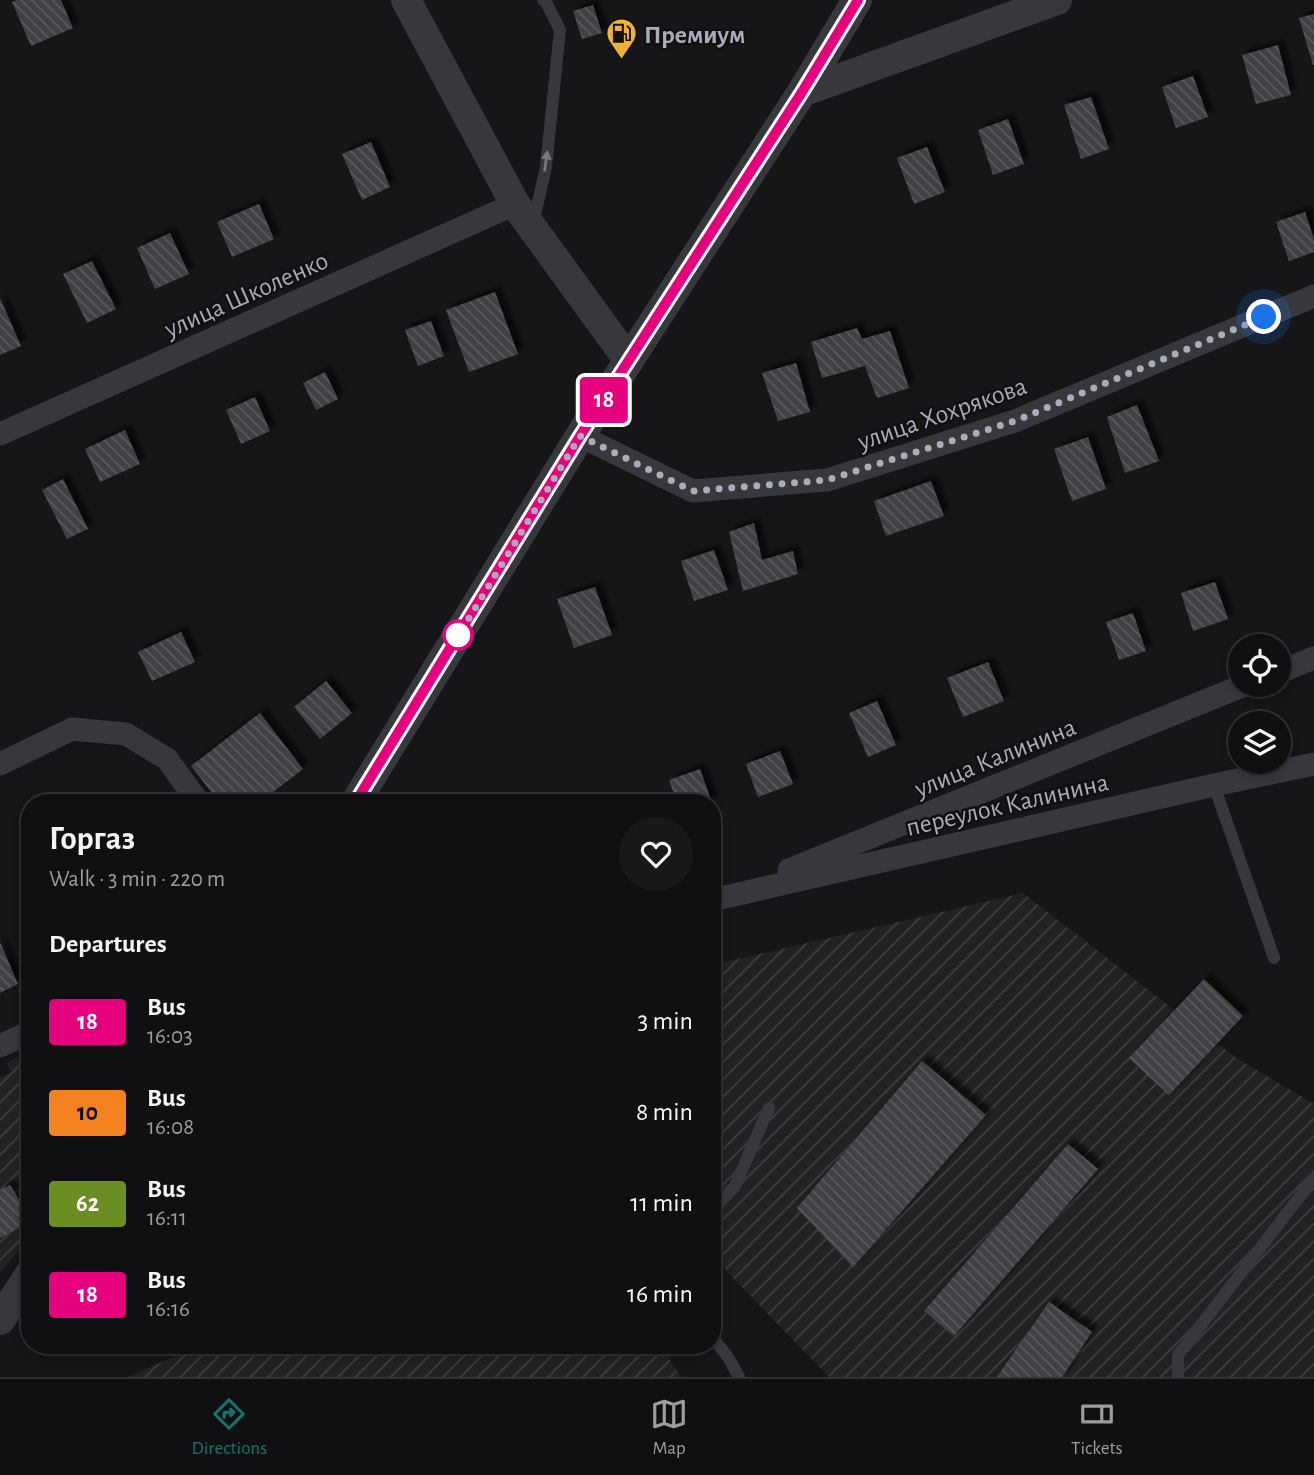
<!DOCTYPE html>
<html lang="en">
<head>
<meta charset="utf-8">
<style>
  :root { --surface:#101012; --page:#19191b; --text:#f1f3f6; --muted:#9c9d9f; --line:#303032; --accent:#0f766e }
  body { margin:0; font-family:"Alegreya Sans",sans-serif; background:var(--page); color:var(--text); height:100vh; display:flex; flex-direction:column; font-size:26px; white-space:nowrap }
  * { box-sizing:border-box; margin:0 }
  p { font-size:23px; color:var(--muted) }
  .icon { flex:none; width:38px; height:38px; fill:none; stroke:currentColor; stroke-width:2; stroke-linecap:round; stroke-linejoin:round }
  .map { position:relative; flex:1; overflow:hidden }
  .details { position:absolute; left:21px; top:794px; width:700px; height:560px; display:flex; flex-direction:column; background:var(--surface); border-radius:28px; box-shadow:0 4px 10px #0003,0 0 0 2px var(--line) }
  .details>* { flex:none }
  .badge { padding:0 14px; border-radius:5px; font-size:24px; line-height:46px }
  .tools { position:absolute; left:1228px; top:634px; display:grid; gap:14px }
  .tools a { display:grid; place-items:center; width:63px; height:63px; border-radius:50%; background:var(--surface); box-shadow:0 4px 10px #0003,0 0 0 2px var(--line); font-size:35px }
  .you { position:absolute; width:35px; height:35px; margin:-18px; border:5px solid #fff; border-radius:50%; background:#1a73e8; box-shadow:0 0 0 10px #1a73e833 }
  .map>.badge { position:absolute; translate:-50% -50%; box-shadow:0 0 0 4px #fff }
  h2 { padding:0 28px; font-size:26px; line-height:63px }
  .round { display:grid; place-items:center; flex:none; width:74px; height:74px; border-radius:37px; background:var(--page) }
  .summary { display:flex; align-items:center; justify-content:space-between; height:119px; padding:0 28px }
  h1 { font-size:33px; font-weight:700; line-height:52px }
  ul { padding:0; list-style:none }
  li { display:flex; align-items:center; gap:21px; height:91px; padding:0 28px }
  li div { flex:1 }
  li b { display:block; font-size:26px }
  li em { font-style:normal }
  li .badge { min-width:77px; font-weight:700; text-align:center }
  .dock { display:flex; justify-content:space-around; align-items:center; height:98px; border-top:2px solid var(--line); background:var(--surface); font-size:19px; color:var(--muted) }
  .dock a { display:grid; justify-items:center; gap:4px }
  .dock .selected { color:var(--accent) }
  .map>svg:first-child { display:block }
  .industrial { fill:url(#industrial-furrows) }
  .building { fill:url(#building-back-hatch); filter:url(#shadow) }
  .lines { fill:none; stroke-linecap:round; stroke-linejoin:round }
  .service { stroke:#37383d; stroke-width:12 }
  .minor { stroke:#37383d; stroke-width:23 }
  .tertiary { stroke:#37383d; stroke-width:30 }
  .oneway { fill:#757881 }
  .line-casing { stroke:#fff; stroke-width:16 }
  .line { stroke:#e6007e; stroke-width:10 }
  .walk { stroke:#a8adb8; stroke-width:7; stroke-dasharray:0 12.6 }
  .stop-dot { fill:#fff; stroke:#e6007e; stroke-width:3.5 }
  .labels { text-anchor:middle; stroke-width:5; stroke-linejoin:round; paint-order:stroke }
  .poi-label { font-size:26px; font-weight:bold; fill:#a8adb8; stroke:#111113; text-anchor:start }
  .street-label { font-size:26px; fill:#a8adb8; stroke:#111113 }
</style>
</head>
<body>
<div class="map">
<svg width="1314" height="1377" viewBox="0 0 1314 1377">
  <defs>
    <pattern id="industrial-furrows" width="10" height="10" patternUnits="userSpaceOnUse" patternTransform="scale(1.75)"><rect width="10" height="10" fill="#222225"/><path d="M-1 1l2-2M0 10L10 0M9 11l2-2" fill="none" stroke="#3f3f43"/></pattern>
    <pattern id="building-back-hatch" width="6" height="6" patternUnits="userSpaceOnUse" patternTransform="scale(1.75)"><rect width="6" height="6" fill="#404145"/><path d="M-1 5l2 2M0 0l6 6M5-1l2 2" fill="none" stroke="#595a5e"/></pattern>
    <filter id="shadow"><feDropShadow dx="6" dy="-6" stdDeviation="2" flood-color="#0009"/></filter>
  </defs>
  <rect width="100%" height="100%" fill="#161618"/>
  <path class="industrial" d="M1023,893l212,164 79,47v273h-485l-117,-121v-291z
    M30,1051v186l-30,36v-195l11,-6 -4,-9z
    M198,1346h463l20,31h-553z"/>
  <path class="building" d="M17,0h44l12,28 -42,18 -19,-44z
    M593,5l9,28 -20,6 -9,-28z
    M1314,14v51h-1l-14,-47z
    M1278,45l13,50 -35,9 -14,-49z
    M1193,76l15,41 -32,11 -14,-41z
    M1091,97l18,52 -28,10 -17,-54z
    M1008,119l16,45 -31,11 -15,-45z
    M371,142l19,45 -28,13 -20,-46z
    M927,147l18,45 -31,12 -17,-46z
    M259,204l15,35 -42,18 -15,-35z
    M1305,212l9,27v13l-25,9 -13,-39z
    M170,233l19,41 -34,15 -18,-41z
    M92,261l24,48 -29,14 -24,-49z
    M495,292l23,62 -49,18 -23,-62z
    M0,298l21,48 -21,9z
    M431,321l13,35 -26,10 -13,-36z
    M857,328l5,11 28,-8 19,57 -32,10 -12,-32 -43,12 -11,-36z
    M796,363l14,49 -32,9 -16,-48z
    M325,372l13,27 -22,11 -13,-27z
    M255,397l15,34 -29,13 -15,-34z
    M1137,405l22,56 -34,12 -18,-56z
    M125,430l15,34 -40,18 -15,-33z
    M1088,437l18,52 -34,12 -18,-52z
    M63,479l25,50 -21,10 -25,-49z
    M931,481l13,35 -58,20 -12,-35z
    M754,523l8,37 31,-9 5,23 -55,17 -14,-59z
    M714,550l14,40 -34,11 -13,-40z
    M1215,582l13,37 -35,12 -12,-38z
    M595,587l17,48 -38,13 -17,-49z
    M1133,613l13,38 -27,9 -13,-38z
    M181,632l14,30 -43,19 -14,-29z
    M988,662l16,39 -41,16 -16,-39z
    M326,681l26,32 -32,26 -26,-32z
    M877,701l19,44 -28,12 -19,-44z
    M260,713l43,56 -44,34h-39l-29,-37z
    M780,751l13,33 -35,13 -12,-33z
    M700,769l12,34h-35l-8,-23z
    M0,942l18,42 -18,9z
    M1204,979l39,37 -74,79 -40,-37z
    M922,1061l64,54 -133,152 -56,-59z
    M1068,1144l30,25 -144,167 -30,-25z
    M10,1185l20,33v4l-30,16v-48z
    M1049,1302l43,30 -30,45h-65z"/>
  <g class="lines">
    <path class="service" d="M533,224l13,-57 14,-137 -15,-30h-2
      M1214,785l60,173
      M712,1211l23,-25 34,-78
      M712,1337l16,20 11,20
      M1178,1377v-22l136,-177"/>
    <path class="minor" d="M0,434l515,-230
      M580,436l113,55 134,-11 188,-59 299,-125
      M1279,672l35,-14
      M0,764l72,-35 54,5 41,25 32,44
      M789,870l458,-186
      M712,900l502,-115 100,-21
      M0,1046l30,-14"/>
    <path class="tertiary" d="M406,0l109,204 114,157
      M802,92l255,-92
      M355,803l225,-367 222,-344 55,-92
      M0,1320l30,-46"/>
  </g>
  <defs><path id="oneway-solid" d="M-6-.8H1V-3.2L6.5 0L1 3.2V.8H-6Z" transform="scale(1.75)"/></defs>
  <use class="oneway" href="#oneway-solid" transform="translate(546 161) rotate(-82)"/>
  <g class="lines">
    <defs>
      <path id="line" d="M355,803l225,-367 222,-344 56,-92"/>
    </defs>
    <use href="#line" class="line-casing"/>
    <use href="#line" class="line"/>
    <path class="walk" d="M458,635l-4,8 126,-207 113,55 134,-11 188,-59 249,-104"/>
  </g>
  <defs>
    <symbol id="fuel-pin" viewBox="-11 -11 22 30"><path d="M0 17L-7.5 6A9.5 9.5 0 1 1 7.5 6Z" fill="#f2b134" stroke="#111113"/><path d="M-5.5-6h7V0h2V4h1.3V-2.5L3-4.5l.8-.8L6-3V5H2.5V1h-1V6h-7ZM-4.2-4.7v3.2H.2V-4.7Z" fill="#111"/></symbol>
  </defs>
  <g fill-rule="evenodd">
    <use href="#fuel-pin" x="604" y="16" width="35" height="47"/>
  </g>
  <circle class="stop-dot" cx="458" cy="635" r="14"/>
  <g class="labels">
    <g class="poi-label">
      <text x="644" y="43">Премиум</text>
    </g>
    <g class="street-label">
      <text transform="translate(246 294) rotate(-24)" y="9">улица Школенко</text>
      <text transform="translate(942 413) rotate(-19)" y="9">улица Хохрякова</text>
      <text transform="translate(995 757) rotate(-22)" y="9">улица Калинина</text>
      <text transform="translate(1007 804) rotate(-13)" y="9">переулок Калинина</text>
    </g>
  </g>
</svg>
<div class="tools">
<a><svg class="icon" aria-label="locate" viewBox="0 0 24 24"><circle cx="12" cy="12" r="6"/><path d="M12 2v4M12 18v4M2 12h4M18 12h4"/></svg></a>
<a><svg class="icon" aria-label="layers" viewBox="0 0 24 24"><path d="M12 4l9 5-9 5-9-5zM3 14l9 5 9-5"/></svg></a>
</div>
<div class="you" style="left:1264px;top:317px"></div>
<b class="badge" style="left:604px;top:400px;background:#e6007e;color:#fff">18</b>
<section class="details">
<div class="summary"><div><h1>Горгаз</h1><p>Walk · 3 min · 220 m</p></div><a class="round"><svg class="icon" aria-label="heart" viewBox="0 0 24 24"><path d="M12 20l-8-8c-3-5 5-10 8-4 3-6 11-1 8 4z"/></svg></a></div>
<h2>Departures</h2>
<ul>
<li><span class="badge" style="background:#e6007e;color:#fff">18</span><div><b>Bus</b><p>16:03</p></div><em>3 min</em></li>
<li><span class="badge" style="background:#f58220;color:#111">10</span><div><b>Bus</b><p>16:08</p></div><em>8 min</em></li>
<li><span class="badge" style="background:#6b8e23;color:#fff">62</span><div><b>Bus</b><p>16:11</p></div><em>11 min</em></li>
<li><span class="badge" style="background:#e6007e;color:#fff">18</span><div><b>Bus</b><p>16:16</p></div><em>16 min</em></li>
</ul>
</section>
</div>
<nav class="dock">
<a class="selected"><svg class="icon" aria-label="directions" viewBox="0 0 24 24"><path d="M12 3l9 9-9 9-9-9zM9 14v-3h6M13 9l2 2-2 2"/></svg>Directions</a>
<a><svg class="icon" aria-label="map" viewBox="0 0 24 24"><path d="M3 6l6-2 6 2 6-2v14l-6 2-6-2-6 2zM9 4v14M15 6v14"/></svg>Map</a>
<a><svg class="icon" aria-label="tickets" viewBox="0 0 24 24"><path d="M3 7h18v10H3zM15 7v10"/></svg>Tickets</a>
</nav>
</body>
</html>
